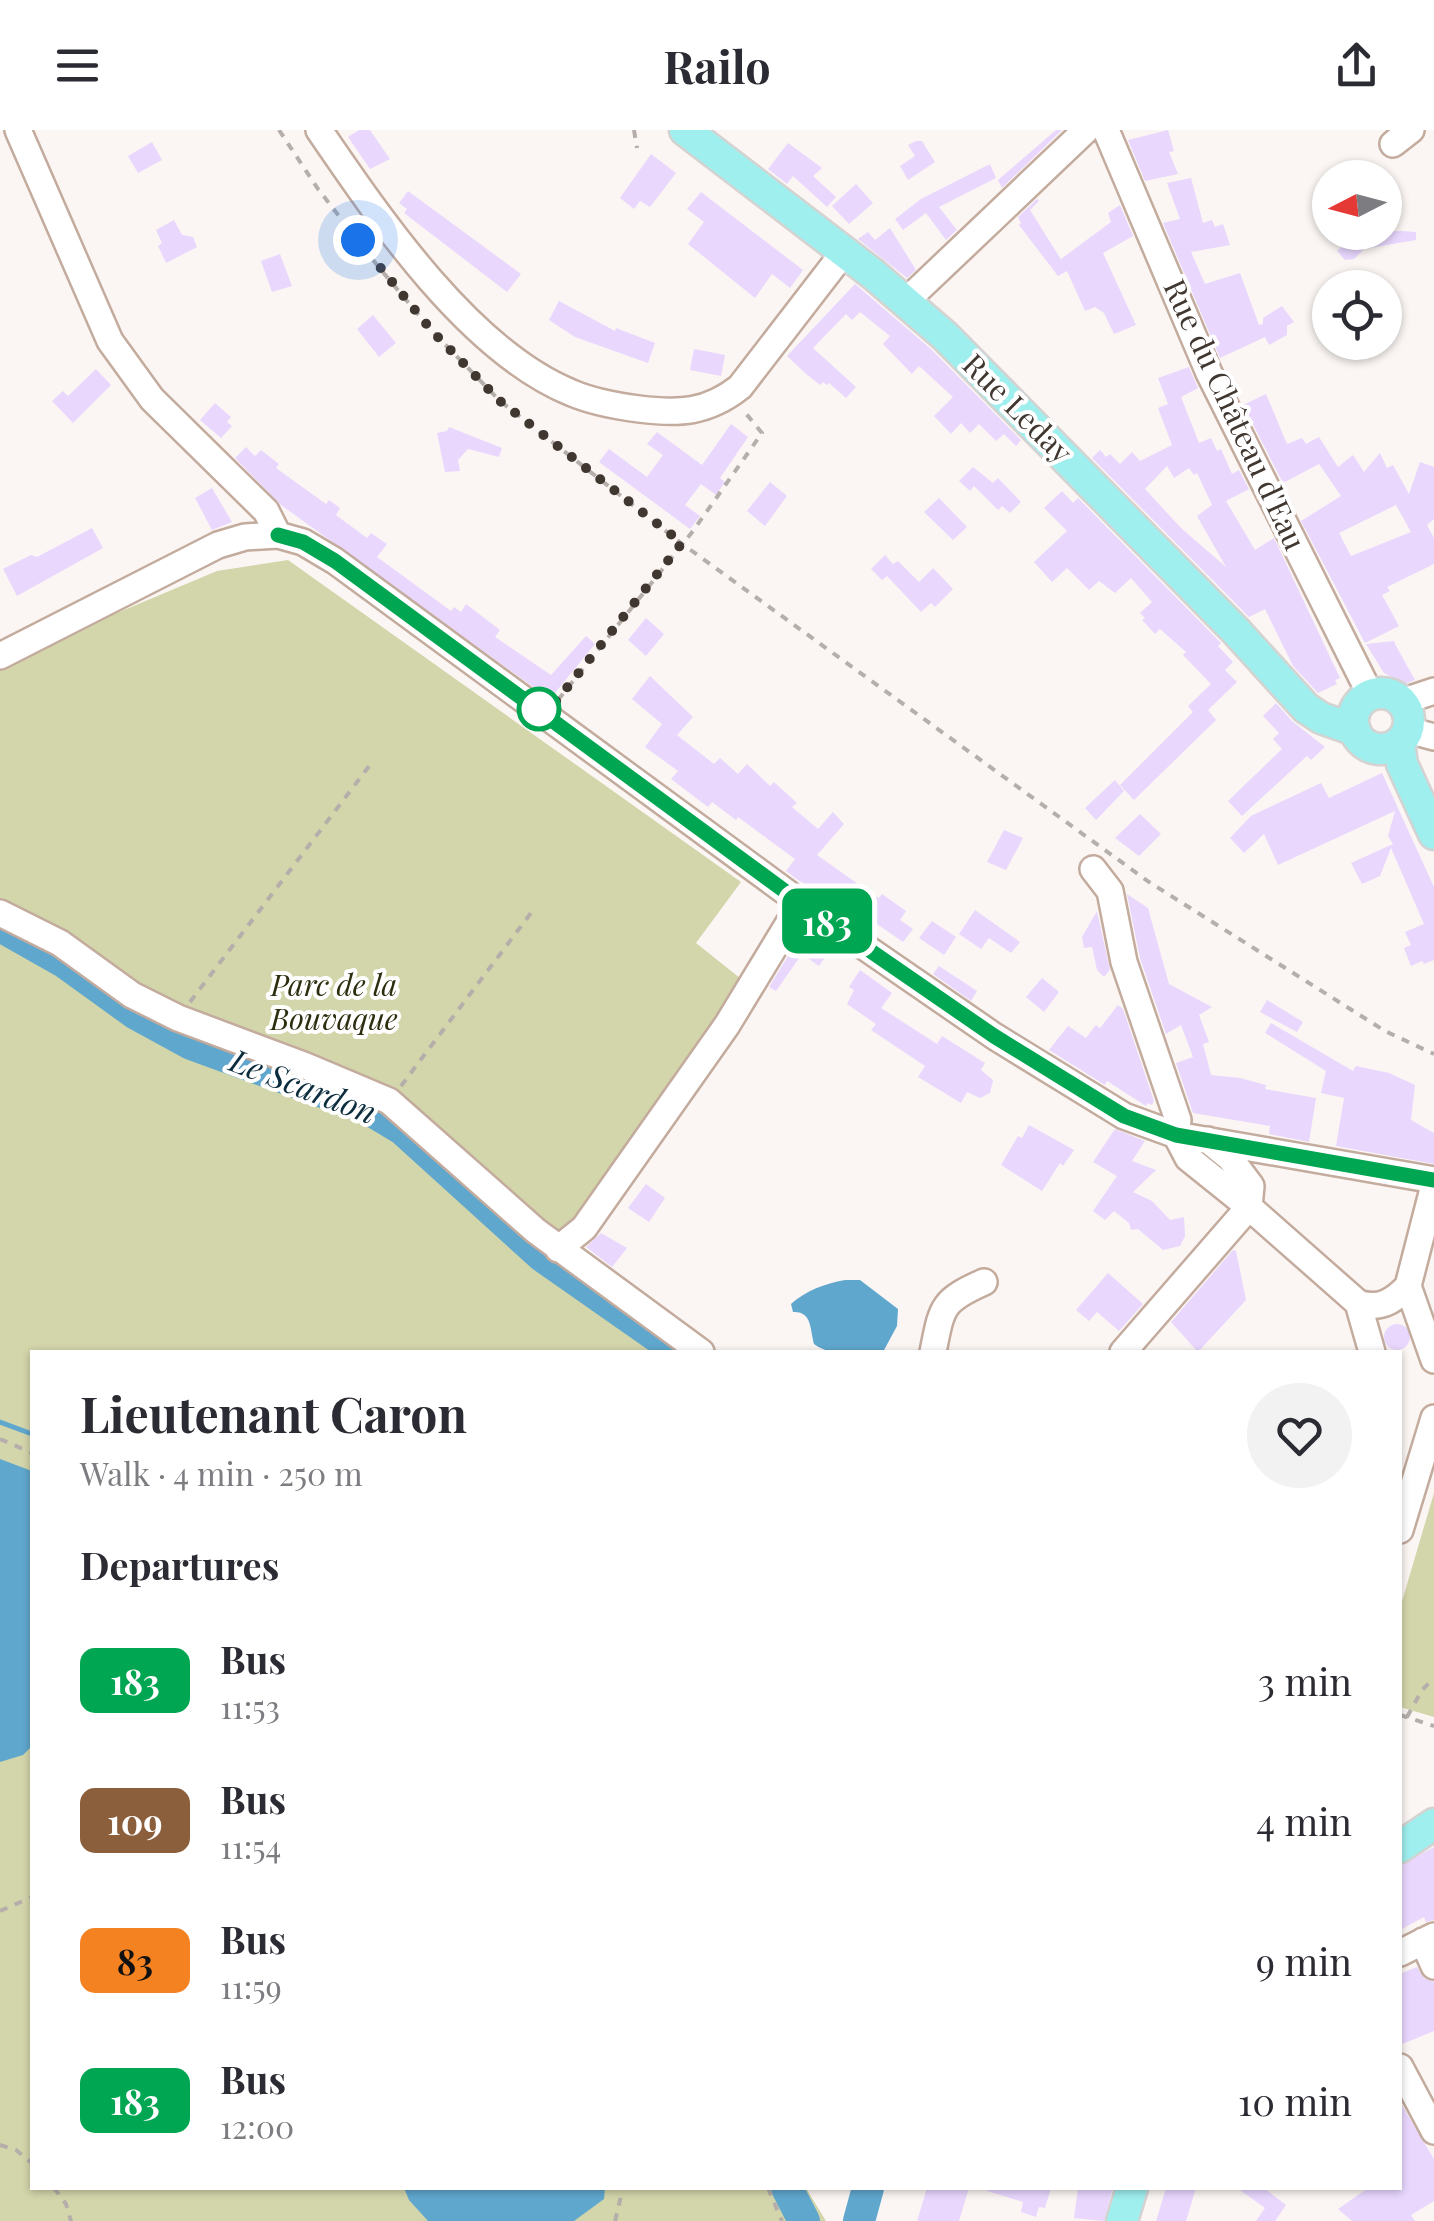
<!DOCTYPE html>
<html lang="en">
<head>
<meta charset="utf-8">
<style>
  :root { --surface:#fff; --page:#f2f2f3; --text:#2b2b33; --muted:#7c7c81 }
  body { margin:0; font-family:"Playfair Display",serif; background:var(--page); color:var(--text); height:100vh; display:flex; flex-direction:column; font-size:38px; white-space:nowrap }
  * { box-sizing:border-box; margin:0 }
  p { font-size:32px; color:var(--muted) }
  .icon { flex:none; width:55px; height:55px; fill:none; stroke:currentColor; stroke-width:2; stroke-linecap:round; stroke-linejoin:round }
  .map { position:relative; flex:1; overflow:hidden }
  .side { position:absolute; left:30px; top:1220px; width:1372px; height:840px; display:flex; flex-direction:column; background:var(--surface); border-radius:0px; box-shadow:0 2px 8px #0004 }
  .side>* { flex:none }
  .badge { padding:0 20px; border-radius:15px; font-size:35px; line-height:65px }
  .needle { width:65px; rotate:264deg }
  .controls { position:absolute; left:1312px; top:30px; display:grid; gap:20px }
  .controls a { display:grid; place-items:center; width:90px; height:90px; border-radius:50%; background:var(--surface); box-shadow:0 2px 8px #0004; font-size:50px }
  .you { position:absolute; width:50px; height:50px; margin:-25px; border:8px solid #fff; border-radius:50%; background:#1a73e8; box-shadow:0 0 0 15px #1a73e833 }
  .map>.badge { position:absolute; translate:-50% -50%; box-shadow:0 0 0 5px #fff }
  h2 { padding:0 50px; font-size:38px; line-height:90px }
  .round { display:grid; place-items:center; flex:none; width:105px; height:105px; border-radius:52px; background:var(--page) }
  .summary { display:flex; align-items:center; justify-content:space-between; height:170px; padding:0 50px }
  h1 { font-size:48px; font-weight:700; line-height:75px }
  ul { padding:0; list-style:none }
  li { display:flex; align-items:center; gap:30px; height:140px; padding:0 50px }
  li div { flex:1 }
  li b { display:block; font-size:38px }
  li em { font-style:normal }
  li .badge { min-width:110px; font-weight:700; text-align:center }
  header { display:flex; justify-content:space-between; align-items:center; height:130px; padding:0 50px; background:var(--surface); font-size:45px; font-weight:700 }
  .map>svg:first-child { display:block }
  .green { fill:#d3d6aa }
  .water { fill:#60a7ce }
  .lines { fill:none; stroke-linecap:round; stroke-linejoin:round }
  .stream { stroke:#60a7ce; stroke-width:5 }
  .river { stroke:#60a7ce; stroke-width:32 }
  .building { fill:#e9d7fe; fill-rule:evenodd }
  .minor-casing { stroke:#c3ab9d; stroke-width:30 }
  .major-casing { stroke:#d5d3d2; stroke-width:35 }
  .path { stroke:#b5aeaa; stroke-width:4; stroke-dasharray:8 8; stroke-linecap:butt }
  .minor { stroke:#fff; stroke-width:25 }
  .major { stroke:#9eefee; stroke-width:30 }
  .line-casing { stroke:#fff; stroke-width:22 }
  .line { stroke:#00a651; stroke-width:15 }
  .walk { stroke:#413731; stroke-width:10; stroke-dasharray:0 18 }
  .stop-dot { fill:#fff; stroke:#00a651; stroke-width:5 }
  .labels { text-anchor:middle; stroke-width:8; stroke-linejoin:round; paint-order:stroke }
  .street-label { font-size:30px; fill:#413731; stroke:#fff }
  .park-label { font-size:30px; font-style:italic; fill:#2d2e0f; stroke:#fff }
  .water-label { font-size:32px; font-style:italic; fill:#0b2d3d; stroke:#fff }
</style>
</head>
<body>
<header><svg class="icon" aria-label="menu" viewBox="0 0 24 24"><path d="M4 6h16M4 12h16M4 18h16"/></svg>Railo<svg class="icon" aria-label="share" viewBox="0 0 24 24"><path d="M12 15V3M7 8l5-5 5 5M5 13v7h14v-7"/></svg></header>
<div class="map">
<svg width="1434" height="2091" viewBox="0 0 1434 2091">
  <rect width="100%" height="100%" fill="#fbf6f3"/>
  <path class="green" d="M288,430l453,322 -45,61 49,39 -182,278 128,92h-659v836h774l20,33h-826v-1559l217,-91z
    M1434,1363v224l-34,-10v-99z"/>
  <path class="water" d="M845,1150h15l38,29 -1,17 -14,26c-23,1 -50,6 -69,-8 -4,-15 -2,-33 -21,-32l-2,-8c16,-14 33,-20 54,-24z
    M0,1329l32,12v275l-9,9 -23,7z
    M404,2058h201l-1,11 -30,22h-146l-19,-21z"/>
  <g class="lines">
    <path class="stream" d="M0,1292l32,12"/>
    <path class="river" d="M0,796l64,36 72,52 55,30 176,64 35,21 140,127 137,96
      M787,2058l17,33
      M859,2091l9,-33"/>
  </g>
  <path class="building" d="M359,0h11l20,29 -20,10 -22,-32z
    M1056,0h6l-60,58 -4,-8z
    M1168,0l6,21 -5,1 9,22 -33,7 -17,-41z
    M916,11h6l13,21 -27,18 -8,-14 15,-10 -7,-11z
    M152,12l10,18 -24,13 -10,-17z
    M788,13l34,25 -9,8 23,21 -9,10 -34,-31 -6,8 -19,-15z
    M651,24l25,19 -26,34 -10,-6 -6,8 -14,-11z
    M990,34l6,14 -57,29 18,23 -11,10 -20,-27 -23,17 -8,-11 26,-20z
    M1191,48l12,45 9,-3 3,7 8,-3 7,21 -39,7 14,32 35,-11 19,52 4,-1v-6l19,-12 12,16 -7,4v9l-18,10 -4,-8 -45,21 -57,-135 17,-4 -13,-36z
    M856,54l17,19 -24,21 -17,-18z
    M408,61l113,83 -14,18 -103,-79 3,-4 -8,-6z
    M701,62l102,78 -13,18 -18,-14 -17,24 -67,-54 16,-22 -17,-13z
    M1037,69l2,2 -9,9 32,51 -1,-2 50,-37 -3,-9 12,-8 13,31 -30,17 33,72 -22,9 -10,-21 -9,-6 -10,4 -18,-40 -9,5 -39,-51 2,-2 -3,-6z
    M174,90l8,15 11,2 4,10 -31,16 -8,-17 4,-3 -6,-13z
    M890,98l26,42 -9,8 -49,-39 10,-7 7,8z
    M1402,101l14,1v8l-52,9 -10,10 -9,1 -8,-9 15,-15 11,-1v-3z
    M280,124l12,32 -20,6 -11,-31z
    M855,154l77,66 89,90 -5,6 -12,-12 -8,7 -17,-17 -9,9 -9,-10 -10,11 -17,-18 19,-19 -34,-31 -7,8 -29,-30 7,-8 -30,-24 -8,8 -6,-6 -33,34 43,39 -10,11 -17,-15 -2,2 -4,-3 -3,3 -15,-12 -18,-17z
    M559,171l56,30 1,-3 39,15 -7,20 -73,-26 -26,-17z
    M373,185l23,28 -17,14 -22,-28z
    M694,219l31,6 -4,21 -31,-6z
    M1189,237l9,21 -17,9 18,46 12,-5 6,13 4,-2 11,25 7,-4 10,19 -23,12 29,49 19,-12 66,140 -5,2 2,4 -19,9 -25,-27 -28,-57 -16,8 -157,-159 8,-8 6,7 4,-3 10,10 12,-12 8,9 32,-16 -14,-37 10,-4 -10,-26zM1167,336l7,12 15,-10 5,7 3,-2 15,32 -15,11 29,51 -45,-39 -36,-39z
    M96,239l15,16 -38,38 -21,-22 11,-10 5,5z
    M1266,264l21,50 15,-6 4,6 13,-7 19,30 15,-12 11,17 16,-19 7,15 6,-3 16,29 11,-32 14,5v52l-7,6 7,13v26l-47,23 3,4 -8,4 17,31 -34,17 -64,-122 40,-25 -22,-32 -36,19 -40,-78zM1396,375l15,27 -60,24 -12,-23z
    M215,273l16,14 -4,5 5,4 -11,12 -21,-18z
    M731,294l17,13 -28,41 5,4 -9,13 -15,-11 -16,21 15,11 -10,13 -91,-67 10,-13 38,28 16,-22 -16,-11 10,-12 45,33z
    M449,297l53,21 -3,9 -31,-8 -10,11 2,11 -15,1 -8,-39 10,-2z
    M246,317l9,9 6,-6 18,14 -3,4 50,36 3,-4 11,8 -4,7 31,23 4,-5 16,11 -10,13 74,54 3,-4 7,5 5,-8 34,26 -5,7 56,38 35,-39 9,8 -45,55 -269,-194 -46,-47z
    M973,337l20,16 5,-5 23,24 -11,11 -8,-7 -4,4 -24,-24 -4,5 -11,-10z
    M770,352l17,14 -22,30 -18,-15z
    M212,358l20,34 -20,8 -17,-32z
    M1062,361l11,12 5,-5 143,145 -3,3 15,16 -8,8 12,12 -29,28 8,10 -82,80 -14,-15 73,-73 -5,-6 23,-22 -28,-29 3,-3 -26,-23 -5,5 -13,-14 3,-2 -5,-5 12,-11 -21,-24 -16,15 -16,-12 -10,9 -22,-22 -15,14 -18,-20 33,-31 -23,-23z
    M939,368l28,29 -14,13 -29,-28z
    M92,398l11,20 -86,48 -14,-27 28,-14 6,2z
    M885,425l8,9 5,-3 21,21 14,-14 20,21 -18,18 -4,-4 -10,9 -34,-36 -5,4 -11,-11z
    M646,488l18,16 -18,22 -18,-16z
    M1394,511l2,5 19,34 -10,4 -21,-11 -18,-29z
    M650,546l43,41 -16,18 37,29 6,-6 18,16 9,-10 23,22 4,-4 23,21 -5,4 26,22 15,-17 11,12 -27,31 58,41 4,2 3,-4 24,17 -6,9 13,9 -10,13 -84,-58 -4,6 -17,-10 -12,-9 9,-12 -57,-42 -2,3 -24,-18 -4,5 -37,-28 7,-8 -33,-24 17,-23 -30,-25z
    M1276,573l16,18 33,26 -14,13 -4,-4 -65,60 -14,-15 54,-52 -9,-10 6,-6 -16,-17z
    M1382,643l52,114v73l-10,4 -2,-3 -11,5 -7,-18 7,-3 -6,-13 19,-8 -33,-76 -11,28 -18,8 -11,-21 42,-19 -5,-8 7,-25 -117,54 -14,-31 -20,19 -14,-15 21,-22 70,-33 8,15z
    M1115,650l9,11 -28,29 -11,-12z
    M1140,684l21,20 -22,22 -24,-18z
    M1004,700l19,8 -17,32 -19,-8z
    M1127,764l21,14 21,76 43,23 -13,8 10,27 -6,2 8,31 29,3 26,7 -1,4 51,9 -7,44 -40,-8 1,-8 -77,-13 -17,-50 17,-6 -12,-32 -15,9 -26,-76z
    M975,780l45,32 -9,11 -22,-15 -8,11 -22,-15z
    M1097,781l13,59 -6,7 -7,-7 -5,-23 -8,1 -2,-11z
    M932,791l24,16 -12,18 -25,-17z
    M801,805l27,18 -9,13 -17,-12 -26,37 -7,-4z
    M939,836l38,25 -6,10 -38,-27z
    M860,840l32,23 -11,15 56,36 5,-8 43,27 -4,7 12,10 -3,13 -10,5 -13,-6 -6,11 -43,-26 7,-11 -54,-36 5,-6 -29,-20 7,-14 -5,-3z
    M1042,848l17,14 -15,20 -18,-15z
    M1267,870l36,22 -6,10 -37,-20z
    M1118,875l5,4 31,92 -2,4 -4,-2 -2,3 -39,-25 -2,4 -56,-35 19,-24 18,12 10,-13 4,3z
    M1271,893l82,48 3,-5 33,7 26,12 -4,35 23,13v31l-98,-18 8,-48 -23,-5 5,-22 -61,-38z
    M1029,995l45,25 -11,16 -3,-3 -18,28 -41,-26 17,-29 4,2z
    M1115,999l30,12 -13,20 24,9 -23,22 19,9 18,19 14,-3 1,19 -5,10 -17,4 -25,-21 -7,1 -2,-7 -15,-12 -9,9 -12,-9 24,-35 -24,-14z
    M646,1054l19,14 -16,24 -21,-14z
    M601,1103l26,15 -15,19 -26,-20z
    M1233,1120l3,1 10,49 -48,52 -27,-30z
    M1108,1143l35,31 -24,27 -22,-19 -8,9 -13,-11z
    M1384 1207a13 13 0 1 1 26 0a13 13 0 1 1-26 0Z
    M1434,1717v73l-8,2 -2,-5 -24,13v-64z
    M1417,1837l7,11 10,4v49l-34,14v-71z
    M1400,1972l34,57v42l-23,14 4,6h-63l-14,-12 30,-21h32z
    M927,2058h42l-10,33h-42z
    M988,2058h63l-6,20 -6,-1 -3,10 -15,-5 2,-10 -36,-11z
    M1078,2058h35l-9,33 -30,-3z
    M1166,2058h30l-10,33h-30z
    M1237,2058h27l22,17 -11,16h-19l9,-13z"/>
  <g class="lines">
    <defs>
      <path id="minor" d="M18,0l92,211 42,58 114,112 12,24
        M319,0c60,88 151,222 253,263 21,9 44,13 67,16 40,5 68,4 101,-22l104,-135
        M1106,0l103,243 162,323
        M1393,14l18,-14
        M904,173l182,-173
        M0,526l218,-111 27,-8 33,-2 25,7 32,19 466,342 193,133 130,80 52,19 258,45
        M1401,572l33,-11
        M1408,600l26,7
        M1093,739l17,22 14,71 54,158 -2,15 12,23 61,49 109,96c21,7 35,-1 50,-17l26,-101
        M0,783l60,30 72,52 46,23 128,48 83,35 147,130 165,121
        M1208,1010l22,18 21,28 -2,21
        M558,1119l26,-21 143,-203 74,-122
        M1408,1156l26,74
        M1358,1173l14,49
        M933,1222c9,-45 8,-51 51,-70
        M1123,1222l126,-145
        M1400,1400l34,-112
        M1423,1811l11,25
        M1400,1823l34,-17
        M1400,1937l34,64"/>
      <path id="major" d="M685,0l188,144 72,62 290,294 71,78 15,10 34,12
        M1353 591a28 28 0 1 1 56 0a28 28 0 1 1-56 0Z
        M1399,613l3,21 32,70
        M1400,1717l34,-23
        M1122,2091l10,-33"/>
    </defs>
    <use href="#minor" class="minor-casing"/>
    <use href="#major" class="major-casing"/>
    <path class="path" d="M279,0l39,59 59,76 55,66 68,70 181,142 468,339 236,149 49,23
      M634,0l3,18
      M558,570l135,-169 69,-98 -19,-23
      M190,872l183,-241
      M401,956l130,-173
      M0,1309l32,14
      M1400,1585l34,11
      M1407,1587l15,-27 12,-12
      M0,1781l32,-14
      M0,2015l16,5 16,13
      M54,2058l12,16 5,17
      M768,2058l14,33
      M615,2091l8,-33"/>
    <use href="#minor" class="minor"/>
    <use href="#major" class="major"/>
  </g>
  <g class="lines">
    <defs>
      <path id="line" d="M278,405l25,7 32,19 466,342 193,133 130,80 52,19 258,45"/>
    </defs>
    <use href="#line" class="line-casing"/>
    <use href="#line" class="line"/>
    <path class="walk" d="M358,110l74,91 68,70 182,142 -136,171 -7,-5"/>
  </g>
  <circle class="stop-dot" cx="539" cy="579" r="20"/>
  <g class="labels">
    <g class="street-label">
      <text transform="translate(1017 279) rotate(45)" y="10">Rue Leday</text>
      <text transform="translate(1234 285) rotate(65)" y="10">Rue du Château d'Eau</text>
    </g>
    <g class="park-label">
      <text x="334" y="866">Parc de la<tspan x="334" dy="34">Bouvaque</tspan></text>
    </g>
    <g class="water-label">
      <text transform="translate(303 957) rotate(21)" y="11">Le Scardon</text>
    </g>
  </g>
</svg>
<div class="controls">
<a><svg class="needle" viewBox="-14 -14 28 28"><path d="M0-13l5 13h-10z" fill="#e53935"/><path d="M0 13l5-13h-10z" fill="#7c7c81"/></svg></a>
<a><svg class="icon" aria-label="locate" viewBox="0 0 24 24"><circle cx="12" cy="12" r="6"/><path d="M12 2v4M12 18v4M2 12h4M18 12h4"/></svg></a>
</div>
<div class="you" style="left:358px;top:110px"></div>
<b class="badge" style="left:827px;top:791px;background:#00a651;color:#fff">183</b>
<section class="side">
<div class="summary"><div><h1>Lieutenant Caron</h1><p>Walk · 4 min · 250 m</p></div><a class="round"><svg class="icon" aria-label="heart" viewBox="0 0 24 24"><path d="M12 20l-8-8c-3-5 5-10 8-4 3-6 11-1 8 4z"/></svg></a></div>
<h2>Departures</h2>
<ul>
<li><span class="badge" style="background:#00a651;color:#fff">183</span><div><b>Bus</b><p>11:53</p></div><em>3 min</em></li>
<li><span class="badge" style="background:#8b5e3c;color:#fff">109</span><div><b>Bus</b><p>11:54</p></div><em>4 min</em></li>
<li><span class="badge" style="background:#f58220;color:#111">83</span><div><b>Bus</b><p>11:59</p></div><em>9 min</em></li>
<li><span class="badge" style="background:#00a651;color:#fff">183</span><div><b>Bus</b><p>12:00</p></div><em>10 min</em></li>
</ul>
</section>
</div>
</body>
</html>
